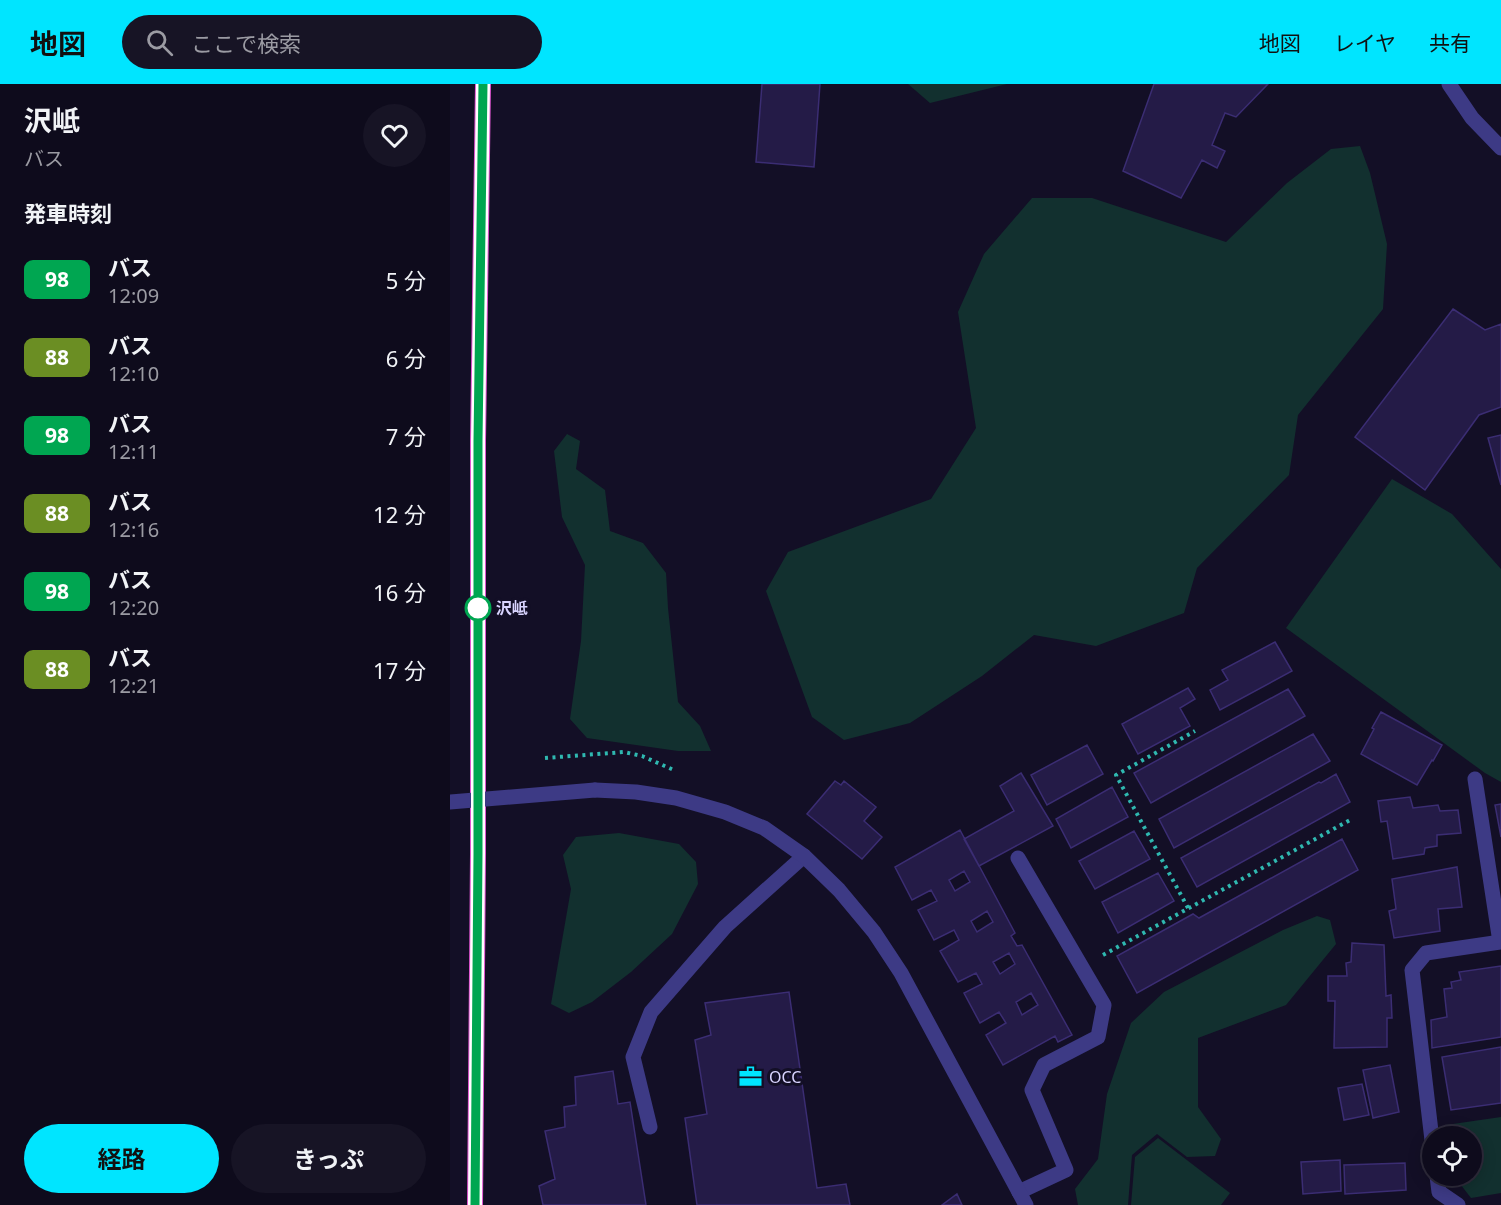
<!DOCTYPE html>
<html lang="ja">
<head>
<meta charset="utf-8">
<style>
  :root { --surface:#0e0b1c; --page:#171425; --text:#f1f3f6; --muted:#9b9ba3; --line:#2e2b3b; --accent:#00e5ff }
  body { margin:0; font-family:"Noto Sans","Noto Sans JP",sans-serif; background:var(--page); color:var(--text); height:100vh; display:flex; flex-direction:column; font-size:22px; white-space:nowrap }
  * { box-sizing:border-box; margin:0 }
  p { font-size:20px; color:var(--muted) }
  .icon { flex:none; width:33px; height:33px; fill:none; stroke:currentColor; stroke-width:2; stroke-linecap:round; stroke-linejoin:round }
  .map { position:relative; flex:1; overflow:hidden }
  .sheet { display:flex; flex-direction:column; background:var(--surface); width:450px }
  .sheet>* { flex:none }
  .badge { padding:0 12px; border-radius:9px; font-size:21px; line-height:39px }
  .controls { position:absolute; left:972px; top:1042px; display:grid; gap:12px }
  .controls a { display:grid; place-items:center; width:60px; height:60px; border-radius:50%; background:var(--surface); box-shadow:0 3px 15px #0003,0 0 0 2px var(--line); font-size:30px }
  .map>.badge { position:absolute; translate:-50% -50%; box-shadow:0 0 0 3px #fff }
  h2 { padding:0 24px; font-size:22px; line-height:54px }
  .round { display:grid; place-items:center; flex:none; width:63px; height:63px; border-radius:32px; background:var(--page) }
  .summary { display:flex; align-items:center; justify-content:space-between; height:102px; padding:0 24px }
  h1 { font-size:28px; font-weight:700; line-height:45px }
  .cta { display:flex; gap:12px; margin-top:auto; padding:12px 24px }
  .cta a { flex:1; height:69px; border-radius:36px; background:var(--accent); color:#111; font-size:24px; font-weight:700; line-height:69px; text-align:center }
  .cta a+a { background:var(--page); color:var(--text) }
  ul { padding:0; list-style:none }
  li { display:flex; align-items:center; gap:18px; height:78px; padding:0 24px }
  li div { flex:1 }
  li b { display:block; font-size:22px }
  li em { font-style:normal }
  li .badge { min-width:66px; font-weight:700; text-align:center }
  header { display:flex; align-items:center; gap:36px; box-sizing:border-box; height:84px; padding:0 30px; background:var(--accent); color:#111 }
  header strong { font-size:28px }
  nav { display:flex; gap:33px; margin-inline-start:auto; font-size:21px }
  .search { width:420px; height:54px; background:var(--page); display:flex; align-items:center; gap:15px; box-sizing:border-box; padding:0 21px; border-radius:33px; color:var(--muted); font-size:22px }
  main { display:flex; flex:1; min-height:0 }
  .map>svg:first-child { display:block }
  .green { fill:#12302f }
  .building { fill:#241b47; stroke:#3b2d73; stroke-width:1.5; fill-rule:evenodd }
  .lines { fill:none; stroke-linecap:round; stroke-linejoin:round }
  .path { stroke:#2fb8b0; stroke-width:4; stroke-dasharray:3 4.5; stroke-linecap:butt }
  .service { stroke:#3d3a85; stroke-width:15 }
  .minor { stroke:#3d3a85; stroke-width:15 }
  .tertiary { stroke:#3d3a85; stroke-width:15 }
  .trunk { stroke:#e055d1; stroke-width:16 }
  .tertiary-bridge { stroke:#3d3a85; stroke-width:15 }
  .line-casing { stroke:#fff; stroke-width:14 }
  .line { stroke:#00a651; stroke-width:9 }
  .stop-dot { fill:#fff; stroke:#00a651; stroke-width:3 }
  .labels { text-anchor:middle; stroke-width:6; stroke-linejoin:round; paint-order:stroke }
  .stop-label { font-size:16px; font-weight:bold; fill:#d9d4ff; stroke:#130f26; text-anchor:start }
  .poi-label { font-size:16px; fill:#d9d4ff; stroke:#130f26; text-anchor:start }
</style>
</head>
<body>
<header>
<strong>地図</strong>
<div class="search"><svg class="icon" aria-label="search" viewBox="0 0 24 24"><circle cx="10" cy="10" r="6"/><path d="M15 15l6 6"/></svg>ここで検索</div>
<nav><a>地図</a><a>レイヤ</a><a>共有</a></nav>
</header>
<main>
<section class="sheet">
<div class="summary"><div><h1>沢岻</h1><p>バス</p></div><a class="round"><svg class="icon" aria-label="heart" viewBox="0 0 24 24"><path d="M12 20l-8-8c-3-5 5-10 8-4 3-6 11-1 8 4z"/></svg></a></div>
<h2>発車時刻</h2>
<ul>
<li><span class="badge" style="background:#00a651;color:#fff">98</span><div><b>バス</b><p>12:09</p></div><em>5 分</em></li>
<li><span class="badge" style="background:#6b8e23;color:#fff">88</span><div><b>バス</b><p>12:10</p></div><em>6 分</em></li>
<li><span class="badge" style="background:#00a651;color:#fff">98</span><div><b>バス</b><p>12:11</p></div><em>7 分</em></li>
<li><span class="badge" style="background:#6b8e23;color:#fff">88</span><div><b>バス</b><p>12:16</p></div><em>12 分</em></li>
<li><span class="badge" style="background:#00a651;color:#fff">98</span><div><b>バス</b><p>12:20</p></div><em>16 分</em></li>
<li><span class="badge" style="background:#6b8e23;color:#fff">88</span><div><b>バス</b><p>12:21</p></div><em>17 分</em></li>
</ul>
<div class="cta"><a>経路</a><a>きっぷ</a></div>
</section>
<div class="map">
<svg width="1051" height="1121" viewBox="0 0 1051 1121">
  <rect width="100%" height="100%" fill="#130f26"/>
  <path class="green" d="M458,0h99l-77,19z
    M910,62l10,27 17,71 -4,65 -85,106 -9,60 -92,93 -13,45 -88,33 -62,-11 -52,41 -72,47 -66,17 -32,-23 -46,-126 22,-39 143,-53 45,-71 -18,-116 26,-58 48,-56h60l134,44 61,-59 44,-34z
    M117,350l13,7 -4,28 29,21 5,41 33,12 23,30 2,35 10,94 22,24 11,25h-33l-91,-13 -17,-19 11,-78 4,-76 -23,-48 -8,-66z
    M942,395l60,35 49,55v213l-16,-9 -199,-145z
    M169,749l60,11 17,18 2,22 -26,50 -41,38 -39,30 -23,11 -18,-9 20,-115 -8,-34 13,-18z
    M867,832l13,4 6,24 -50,61 -88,33v69l23,32 -6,17 -28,1 -30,-23 -25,21 -4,50h-50l-3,-16 23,-30 9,-65 24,-71 33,-31 119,-62z
    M1051,1033v76l-30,5 -17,-22h18v-39h-24l-2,-12z
    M708,1054l72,55 -9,12h-90l4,-48z"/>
  <path class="building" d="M312,0h58l-6,83 -58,-5z
    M704,0h114l-32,33 -11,-4 -13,32 13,6 -8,17 -15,-8 -21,38 -58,-27z
    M1003,225l32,21 16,-6v83l-22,8 -54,75 -70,-53z
    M1051,351v50l-13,-47z
    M825,558l17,29 -72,39 -10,-20 18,-10 -6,-10z
    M738,604l7,11 -15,9 10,18 -52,28 -16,-30z
    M838,605l17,27 -154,87 -17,-30z
    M931,628l61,33 -9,16 -1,-1 -15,25 -56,-31 13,-25 -2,-1z
    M863,650l17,27 -156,87 -15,-29z
    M637,661l16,29 -56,31 -16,-30z
    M571,689l32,53 -74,40 -15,-27 50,-28 -14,-25z
    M886,690l14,28 -153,85 -16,-29 138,-76 2,1z
    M385,697l6,4 3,-4 32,26 -12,14 18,16 -20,22 -55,-45z
    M662,703l16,30 -57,31 -15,-29z
    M960,713l3,11 25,-3 2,6 18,-1 3,23 -24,2v11l-12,2 -1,6 -31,5 -6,-38 -6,1 -3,-21z
    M1051,720v33l-6,-32z
    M510,746l55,103 -4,3 6,10 5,-1 50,90 -14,7 -3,-6 -52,29 -17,-30 20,-12 -7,-11 -19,11 -16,-30 18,-9 -6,-11 -18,9 -18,-31 19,-11 -5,-10 -20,10 -16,-30 19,-9 -6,-11 -19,10 -17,-33zM514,787l6,11 -15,9 -6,-11zM537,827l6,11 -16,10 -6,-11zM559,869l6,11 -15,10 -7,-12zM581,909l7,12 -16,10 -6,-13z
    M684,747l16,28 -55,30 -16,-28z
    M892,755l16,31 -221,123 -20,-37 76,-42 6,4z
    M1007,783l5,40 -24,2 2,22 -46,7 -5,-27 7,-2 -4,-30z
    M708,789l16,28 -56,32 -16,-31z
    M902,859l32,2 2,51 5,-1 1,23h-5v29l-53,1 1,-47h-7v-25h19l-1,-13 5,-1z
    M1051,882v71l-69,11 -1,-28 16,-3 -3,-28 8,-1 -1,-6 10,-2 -2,-8z
    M339,908l28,196 29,-4 4,21h-153l-12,-87 22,-4 -12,-74 16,-5 -6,-32z
    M1051,963v56l-50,7 -9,-53z
    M940,981l9,47 -26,6 -10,-48z
    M163,987l5,33 12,-2 16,103h-103l-4,-19 16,-7 -10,-48 20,-4 -1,-20 12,-2 -1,-28z
    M912,1000l7,31 -25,5 -6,-32z
    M890,1076l1,31 -38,3 -2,-32z
    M955,1079l1,27 -61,4 -1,-29z
    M507,1110l5,11h-20z"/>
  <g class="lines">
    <path class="path" d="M95,674l79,-6 18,4 34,15
      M738,824l-72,-133 79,-44
      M653,871l247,-135"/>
    <path class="service" d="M568,774l86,147 -6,32 -54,28 -12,25 34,80 -47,22
      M200,1043l-17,-70 18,-45 74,-85 79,-71"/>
    <path class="minor" d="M999,0l23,34 29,30
      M1025,695l25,163
      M982,1056l-20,-170 14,-17 75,-11
      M987,1092l2,16 19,13"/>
    <path class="tertiary" d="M145,706l41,2 40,6 49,14 39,16 40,28 35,34 35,42 27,41 125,232"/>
    <path class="trunk" d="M25,1121l3,-351v-413l5,-357"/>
    <path class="tertiary-bridge" d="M0,718l145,-12"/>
  </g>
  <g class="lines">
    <defs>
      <path id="line" d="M25,1121l3,-351v-413l5,-357"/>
    </defs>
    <use href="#line" class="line-casing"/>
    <use href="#line" class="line"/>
  </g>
  <defs>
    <symbol id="office-bare" viewBox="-9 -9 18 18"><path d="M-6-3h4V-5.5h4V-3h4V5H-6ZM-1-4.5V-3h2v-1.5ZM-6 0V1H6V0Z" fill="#00e5ff" stroke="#130f26" stroke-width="2.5" paint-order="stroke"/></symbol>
  </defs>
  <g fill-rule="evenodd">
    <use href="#office-bare" x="284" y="976" width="33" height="33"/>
  </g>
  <circle class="stop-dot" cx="28" cy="524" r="12"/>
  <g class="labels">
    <g class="stop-label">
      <text x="46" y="530">沢岻</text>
    </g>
    <g class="poi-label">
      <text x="319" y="999">OCC</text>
    </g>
  </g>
</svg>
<div class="controls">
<a><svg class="icon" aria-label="locate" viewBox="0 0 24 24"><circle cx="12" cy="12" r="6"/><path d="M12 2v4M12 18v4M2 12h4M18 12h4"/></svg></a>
</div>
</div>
</main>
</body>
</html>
